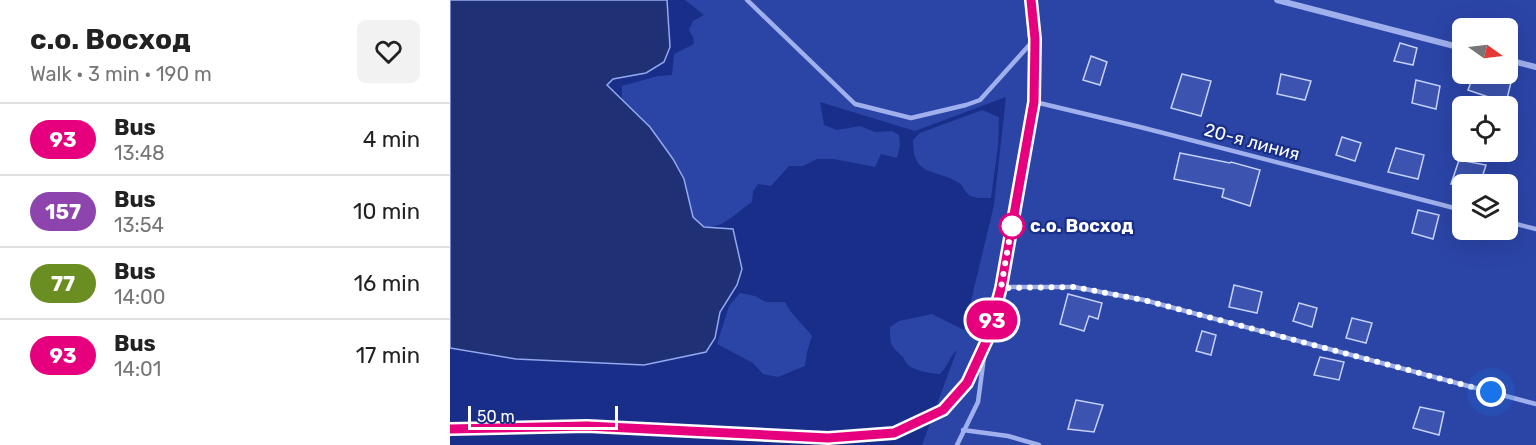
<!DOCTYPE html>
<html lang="en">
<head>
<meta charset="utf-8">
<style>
  :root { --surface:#fff; --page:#f2f2f2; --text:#222; --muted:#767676; --line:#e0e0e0 }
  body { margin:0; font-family:Rubik,sans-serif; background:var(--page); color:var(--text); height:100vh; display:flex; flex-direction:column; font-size:22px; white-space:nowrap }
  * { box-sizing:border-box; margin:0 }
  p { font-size:20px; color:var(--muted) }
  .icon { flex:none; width:33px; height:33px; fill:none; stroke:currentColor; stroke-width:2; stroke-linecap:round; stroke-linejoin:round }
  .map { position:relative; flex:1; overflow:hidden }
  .details { display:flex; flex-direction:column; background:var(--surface); width:450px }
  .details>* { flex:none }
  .badge { padding:0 12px; border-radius:20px; font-size:21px; line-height:39px }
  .needle { width:39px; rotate:104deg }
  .controls { position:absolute; left:1002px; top:18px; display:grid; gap:12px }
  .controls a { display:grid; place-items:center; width:66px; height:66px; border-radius:9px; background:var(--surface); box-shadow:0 6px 24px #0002; font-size:30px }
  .scale { position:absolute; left:18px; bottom:15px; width:150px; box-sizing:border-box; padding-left:6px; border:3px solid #fff; border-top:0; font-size:16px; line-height:21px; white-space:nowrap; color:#fff; -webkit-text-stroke:4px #182e88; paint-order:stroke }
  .you { position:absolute; width:30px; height:30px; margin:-15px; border:4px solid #fff; border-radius:50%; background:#1a73e8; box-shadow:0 0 0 9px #1a73e833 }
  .map>.badge { position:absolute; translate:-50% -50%; box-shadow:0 0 0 3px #fff }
  .round { display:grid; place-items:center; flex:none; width:63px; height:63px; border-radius:9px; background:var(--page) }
  .head { display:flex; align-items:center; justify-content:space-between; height:102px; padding:0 30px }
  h1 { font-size:28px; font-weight:700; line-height:45px }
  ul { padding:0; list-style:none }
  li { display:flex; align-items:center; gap:18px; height:72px; padding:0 30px; border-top:2px solid var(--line) }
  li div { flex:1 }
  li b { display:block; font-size:22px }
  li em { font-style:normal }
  li .badge { min-width:66px; font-weight:700; text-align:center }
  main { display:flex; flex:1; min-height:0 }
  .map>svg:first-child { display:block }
  .green { fill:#2b45a7; fill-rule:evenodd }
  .water { fill:#203074; stroke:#92a8f0; stroke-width:1.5 }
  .building { fill:#3c54b0; stroke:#c5d1fa; stroke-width:1.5 }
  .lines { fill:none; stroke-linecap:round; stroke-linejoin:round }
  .lane { stroke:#a0b0ed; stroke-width:4.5 }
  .street { stroke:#a0b0ed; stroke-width:6 }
  .secondary { stroke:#cdd5f9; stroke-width:12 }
  .line-casing { stroke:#fff; stroke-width:14 }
  .line { stroke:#e6007e; stroke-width:9 }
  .walk { stroke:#fff; stroke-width:6; stroke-dasharray:0 10.8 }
  .stop-dot { fill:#fff; stroke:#e6007e; stroke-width:3 }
  .labels { text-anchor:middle; stroke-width:4.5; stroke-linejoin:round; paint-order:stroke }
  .street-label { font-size:18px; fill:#fff; stroke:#182e88 }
  .stop-label { font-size:18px; font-weight:bold; fill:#fff; stroke:#182e88; text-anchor:start }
</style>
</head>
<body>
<main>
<section class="details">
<div class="head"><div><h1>с.о. Восход</h1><p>Walk · 3 min · 190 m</p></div><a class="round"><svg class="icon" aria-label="heart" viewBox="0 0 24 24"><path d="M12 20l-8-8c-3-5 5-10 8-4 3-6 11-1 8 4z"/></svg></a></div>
<ul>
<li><span class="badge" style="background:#e6007e;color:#fff">93</span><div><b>Bus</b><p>13:48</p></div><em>4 min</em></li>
<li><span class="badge" style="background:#8e44ad;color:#fff">157</span><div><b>Bus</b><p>13:54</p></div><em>10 min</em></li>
<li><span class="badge" style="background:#6b8e23;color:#fff">77</span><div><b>Bus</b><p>14:00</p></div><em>16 min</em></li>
<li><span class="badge" style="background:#e6007e;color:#fff">93</span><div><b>Bus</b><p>14:01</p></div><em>17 min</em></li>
</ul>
</section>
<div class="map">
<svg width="1086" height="445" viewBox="0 0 1086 445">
  <rect width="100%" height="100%" fill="#182e88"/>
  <path class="green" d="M235,0h851v445h-614l35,-95c-7,6 -9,16 -17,24 -8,0 -27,-4 -32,-9 -3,-3 -3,-6 -6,-9 -12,-11 -12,-11 -12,-29l9,-6 33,-7 32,16 30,-125 12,-108 -91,34 -95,-29 4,23 13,5 23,-4 15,6 17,-1 7,4 1,10 -3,13 -16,-4 -6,13 -41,-8h-17l-14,7h-14l-18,20 -13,-2 -5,7 -1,11c-17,11 -27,26 -48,25l-11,-10 -43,-90 -28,-26v-15l36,-10 14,-1 2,-21 20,-10 -1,-7 -4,-7 4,-9 11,-6zM1012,28h46v46h-46zM1012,106h46v46h-46zM1012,184h46v46h-46z
    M532,110l17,7 -1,29 -7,52c-7,0 -18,1 -23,-4 -4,-3 -5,-9 -9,-11 -23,-15 -47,-5 -46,-43l7,-7z
    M290,293l15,3 11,6h19c7,14 18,22 27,34l-5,16 -2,14 -27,11 -15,-3 -10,-11 -36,-19 12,-38z"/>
  <path class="water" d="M0,0h217l3,47 -6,15 -18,11 -33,6 -6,6 43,42 23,32 11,20 9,38 11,10 29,2 9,40 -5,16 -17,27 -5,26 -9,14 -62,13 -128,-6 -66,-11z"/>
  <path class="building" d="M950,43l17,5 -4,17 -19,-4z
    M641,56l16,6 -7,23 -17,-5z
    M732,74l29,7 -10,35 -30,-8z
    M831,74l30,7 -6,19 -28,-6z
    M1024,74h39l-7,29 -38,-13z
    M966,80l24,6 -4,23 -24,-6z
    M892,137l19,6 -6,18 -19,-6z
    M946,148l28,7 -6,24 -30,-7z
    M730,153l50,10 1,-1 29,8 -10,36 -28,-9 2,-8 -50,-10z
    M1009,160l27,5 -6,19h-29z
    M968,210l21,5 -6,24 -21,-6z
    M784,285l28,7 -5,21 -28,-6z
    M618,294l34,9 -4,16 -9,-3 -5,15 -24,-7z
    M849,303l18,5 -5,19 -19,-6z
    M902,318l20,5 -6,20 -20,-5z
    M752,331l14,4 -5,20 -15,-4z
    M870,357l24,5 -5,18 -25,-5z
    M626,400l27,5 -9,27 -26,-3z
    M970,407l24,5 -5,23 -26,-7z"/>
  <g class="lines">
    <path class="lane" d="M297,0l108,104 56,14 55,-13 14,-5 52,-58
      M585,102l105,25 322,83
      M1058,222l28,7
      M551,287h73l70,13 392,104
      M513,430l45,6 31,9
      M507,445l21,-43 6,-45"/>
    <path class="street" d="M827,0l185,48
      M1058,60l28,7"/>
    <path class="secondary" d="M0,429l137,-3 240,12 67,-5 49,-23 24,-27 20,-42 14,-54 33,-185v-63l-3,-39"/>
  </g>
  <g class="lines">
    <defs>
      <path id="line" d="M0,429l137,-3 241,12 66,-5 49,-23 24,-27 20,-43 14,-52 33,-186 1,-63 -4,-39"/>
    </defs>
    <use href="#line" class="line-casing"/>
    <use href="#line" class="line"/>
    <path class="walk" d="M562,226l1,-8 -12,70 73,-1 70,13 347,92"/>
  </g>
  <circle class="stop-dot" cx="562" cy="226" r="12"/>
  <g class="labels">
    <g class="street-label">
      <text transform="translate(802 142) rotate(15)" y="6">20-я линия</text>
    </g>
    <g class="stop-label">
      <text x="580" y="232">с.о. Восход</text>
    </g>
  </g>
</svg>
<div class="controls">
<a><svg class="needle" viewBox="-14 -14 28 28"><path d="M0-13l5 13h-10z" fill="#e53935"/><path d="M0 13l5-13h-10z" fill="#767676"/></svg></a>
<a><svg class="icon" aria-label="locate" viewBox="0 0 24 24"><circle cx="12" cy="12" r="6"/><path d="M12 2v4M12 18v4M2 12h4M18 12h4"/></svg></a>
<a><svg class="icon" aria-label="layers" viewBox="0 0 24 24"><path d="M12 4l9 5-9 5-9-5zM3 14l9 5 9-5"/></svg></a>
</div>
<div class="scale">50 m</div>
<div class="you" style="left:1041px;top:392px"></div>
<b class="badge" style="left:542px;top:320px;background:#e6007e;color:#fff">93</b>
</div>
</main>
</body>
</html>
